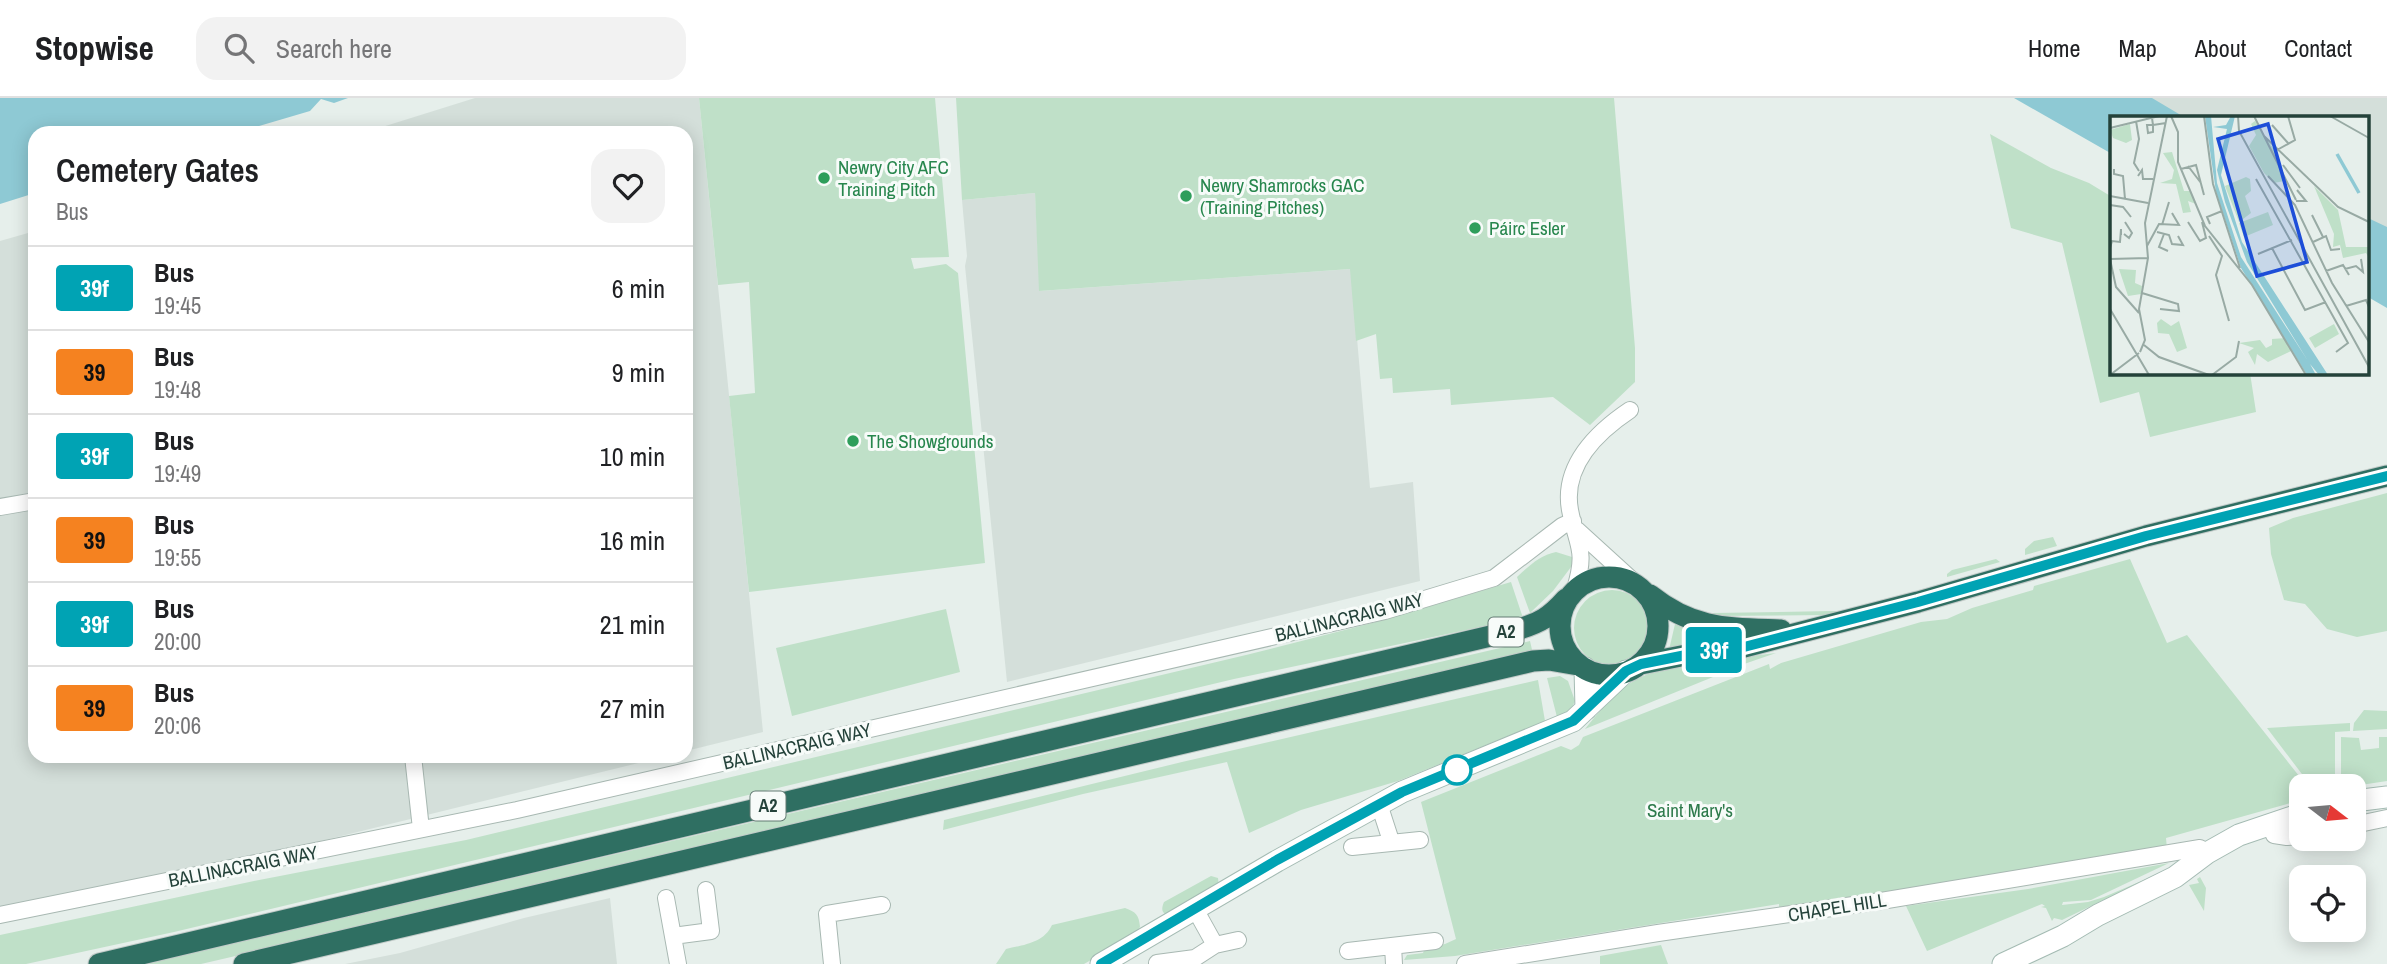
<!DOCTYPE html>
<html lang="en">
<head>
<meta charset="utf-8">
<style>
  :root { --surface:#fff; --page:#f2f2f2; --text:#202124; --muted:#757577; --line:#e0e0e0 }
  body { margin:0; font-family:"Archivo Narrow",sans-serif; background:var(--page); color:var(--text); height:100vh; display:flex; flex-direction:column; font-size:26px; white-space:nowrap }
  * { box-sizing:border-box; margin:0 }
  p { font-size:23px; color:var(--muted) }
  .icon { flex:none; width:38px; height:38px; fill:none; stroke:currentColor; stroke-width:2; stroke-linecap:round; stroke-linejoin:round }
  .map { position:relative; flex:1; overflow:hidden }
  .sheet { position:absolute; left:28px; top:28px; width:665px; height:637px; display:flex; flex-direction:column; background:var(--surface); border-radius:21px; box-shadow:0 4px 18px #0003 }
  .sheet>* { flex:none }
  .badge { padding:0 14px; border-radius:5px; font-size:24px; line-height:46px }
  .needle { width:46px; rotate:106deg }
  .tools { position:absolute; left:2289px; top:676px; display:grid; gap:14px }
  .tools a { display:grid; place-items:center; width:77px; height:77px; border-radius:14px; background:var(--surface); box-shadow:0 4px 18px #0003; font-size:35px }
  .map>.badge { position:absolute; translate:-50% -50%; box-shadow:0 0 0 4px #fff }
  .round { display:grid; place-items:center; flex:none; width:74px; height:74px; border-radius:21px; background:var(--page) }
  .summary { display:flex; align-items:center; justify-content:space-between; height:119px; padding:0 28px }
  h1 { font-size:33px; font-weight:600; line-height:52px }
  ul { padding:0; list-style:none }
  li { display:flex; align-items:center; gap:21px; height:84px; padding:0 28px; border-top:2px solid var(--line) }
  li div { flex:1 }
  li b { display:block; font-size:26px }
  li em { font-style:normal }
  li .badge { min-width:77px; font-weight:700; text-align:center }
  header { display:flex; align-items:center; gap:42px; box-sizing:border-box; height:98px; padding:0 35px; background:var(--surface); border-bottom:2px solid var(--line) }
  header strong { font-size:33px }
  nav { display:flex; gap:38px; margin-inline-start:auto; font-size:24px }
  .search { width:490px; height:63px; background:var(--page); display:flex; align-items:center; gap:18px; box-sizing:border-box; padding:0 24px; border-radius:21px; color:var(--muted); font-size:26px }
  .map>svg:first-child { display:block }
  .built { fill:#d4dfda }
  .green { fill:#bfe0c8 }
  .water { fill:#8ec9d4 }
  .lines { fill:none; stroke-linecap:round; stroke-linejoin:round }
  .street-casing { stroke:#a8b8b2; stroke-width:18 }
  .secondary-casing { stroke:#a4bbb3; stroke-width:23 }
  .highway-casing { stroke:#c2cac8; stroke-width:23 }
  .street { stroke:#fff; stroke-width:16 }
  .secondary { stroke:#fff; stroke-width:21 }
  .highway { stroke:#2f6f62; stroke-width:21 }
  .line-casing { stroke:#fff; stroke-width:16 }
  .line { stroke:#00a3b4; stroke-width:10 }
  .leisure-dot { fill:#2e9e5b; stroke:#f7fbf9; stroke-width:2.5 }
  .stop-dot { fill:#fff; stroke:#00a3b4; stroke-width:3.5 }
  .labels { text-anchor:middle; stroke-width:6; stroke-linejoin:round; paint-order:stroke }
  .shield { fill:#f7fbf9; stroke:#637a73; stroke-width:2 }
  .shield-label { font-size:18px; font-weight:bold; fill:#24423a }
  .leisure-label { font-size:19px; fill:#27864d; stroke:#f7fbf9; text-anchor:start }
  .street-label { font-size:19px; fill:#24423a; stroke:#f7fbf9 }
  .park-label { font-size:19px; fill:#2d7a4b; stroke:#f7fbf9 }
  .inset-river { fill:none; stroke:#8ec9d4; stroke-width:3.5 }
  .inset-road { fill:none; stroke:#98aaa4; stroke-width:2 }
  .view { fill:#1d4ed8; fill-opacity:0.15; stroke:#1d4ed8; stroke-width:3.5 }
  .inset-edge { fill:none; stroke:#24423a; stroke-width:3.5 }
</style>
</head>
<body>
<header>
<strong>Stopwise</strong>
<div class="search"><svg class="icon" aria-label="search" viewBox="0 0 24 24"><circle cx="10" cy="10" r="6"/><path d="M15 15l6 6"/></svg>Search here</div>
<nav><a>Home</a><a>Map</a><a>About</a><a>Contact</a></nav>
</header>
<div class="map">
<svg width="2387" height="866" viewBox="0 0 2387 866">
  <rect width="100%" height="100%" fill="#e6efeb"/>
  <path class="built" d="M475,0h224l64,634 -77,19v-618h-323z
    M2127,0h260v140l-19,-10v-111h-208z
    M1035,95l5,98 311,-22 19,219 43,-6 7,99 -413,101 -42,-416 2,-10 -5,-56z
    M35,133v525h632l-667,164v-679z
    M610,800l7,66h-272l55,-11 124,-35z"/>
  <path class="green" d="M699,0h236l14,159 -38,1 3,11 32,-5 12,9 27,290 -236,29 -20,-196 26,-3 -6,-111 -31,3z
    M956,0h658l21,250v34l-45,43 -37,-28 -102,8 -1,-16 -57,4 -1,-15 -12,1 -4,-45 -20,7 -6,-72 -311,22 -4,-98 -73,7z
    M1990,36l61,34 38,15 23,14v176h138l6,39 -106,25 -11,-45 -39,11 -38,-160 -51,-15z
    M2387,395v138l-30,6 -30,-8 -22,-25 -21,-4 -13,-46 -2,-26 24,-10z
    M2053,439l4,9 -32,9v-6l9,-8z
    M1556,454l16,5 2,6 -21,28 -23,22 -13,-36c12,-11 23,-22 39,-25z
    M1996,461l4,3 -53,15v-3l5,-4z
    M2130,461l37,84 20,-8 120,151h-6v14l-135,38 1,11 -336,51 -52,7v-3l-324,52 -51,4 3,-5 16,-2 2,-5 20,-4 11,-5 -35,-137 140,-56 10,4 8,-5 4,-8 186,-73 1,5 11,-6 140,-41 26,-3 25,-11 61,-18 1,-4z
    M1511,484l12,36 -289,61 -1060,253 -148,32h-26v-29l254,-54 212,-41 780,-185 126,-32z
    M1574 530a38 38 0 1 1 76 0a38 38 0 1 1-76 0Z
    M946,511l14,63 -168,44 -16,-68z
    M1833,513l11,1 -15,3 -116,1 -1,-3z
    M1675,526l35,12 1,7 -42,7z
    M1530,543l3,13 -1332,310h-57z
    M1776,555l-55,19 -2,-12z
    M1699,564h15l2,11 -3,4 -128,52c17,-21 38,-47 66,-56 15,-6 32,-7 48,-11z
    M1560,578l8,5 7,20 -6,13 -12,3 -10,-39z
    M1538,582l7,41 -147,60 -97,29 -52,23 -22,-71 -144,32 -140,36 1,-10 238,-58z
    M2364,612l23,1v18l-34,2 1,-8z
    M2350,625v8l-15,1v50l-3,1v3h-21l-44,-58z
    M2341,639l18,1 2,12 18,-2v-11h8v44l-33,5h-13z
    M2169,765l-78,37 -28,2 -1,3 26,-3 16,-5 49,-21 -91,44 -8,-2 -2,3 -6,-13 -5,-1 4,-1 -3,-2 -115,47 -21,-45 122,-17z
    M1211,778l7,2 1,9 -54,27c-4,-3 -3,-7 -1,-12z
    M2200,779l6,11 -2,23 -15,-26 10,-2 -2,-4z
    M1125,810c11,4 14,7 15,19l-7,9 -49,28h-88l10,-15c17,-4 38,-6 46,-24z
    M1661,847l7,19h-68v-8z"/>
  <path class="water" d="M0,0h348l-14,5 -13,-4 -11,12 -75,22h-200v60l-35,11z
    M2014,0h138l32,19h-72v37z
    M2368,120l19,9v81l-19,-11z"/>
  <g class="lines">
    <defs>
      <path id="street" d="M0,409l35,-6
        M1577,432l56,51
        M1575,491c12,-40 2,-42 -5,-79 -8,-44 27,-78 60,-100
        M413,658l8,73
        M1379,706l12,37
        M2269,726l5,11 13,2 14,-1
        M2354,727l33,-7
        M1352,749l68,-7
        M666,800l12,66
        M1195,811l20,36
        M0,817l517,-105 868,-199 109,-33 68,-52 11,-5
        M673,838l38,-5 -5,-41
        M1393,848l1,18
        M1348,853l87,-10
        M1157,865l38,-5 20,-13 23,-5
        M832,866l-5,-50 55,-9
        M1465,866l193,-31 223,-32 319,-53 7,5"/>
      <path id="secondary" d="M1585,570l1,41
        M2354,703l33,-4
        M1101,866l176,-103 125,-69 171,-71 53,-50
        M2003,866l60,-28 35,-21 77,-38 32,-24 32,-18 62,-21"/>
      <path id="highway" d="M1560 528a49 49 0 1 1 98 0a49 49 0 1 1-98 0Z
        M1650,497c44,35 78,33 131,35
        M1641,566l45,-9 58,-8 174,-45 228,-66 241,-60
        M99,866l1417,-334c24,-7 34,-13 50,-31
        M244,866l1289,-303 16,-1 29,5"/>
    </defs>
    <use href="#street" class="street-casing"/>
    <use href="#secondary" class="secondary-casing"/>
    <use href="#highway" class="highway-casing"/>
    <use href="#street" class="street"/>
    <use href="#secondary" class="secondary"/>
    <use href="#highway" class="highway"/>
  </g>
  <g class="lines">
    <defs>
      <path id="line" d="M1101,866l176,-104 125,-68 171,-71 53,-50 15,-7 45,-9 58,-8 174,-45 228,-66 241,-60"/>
    </defs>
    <use href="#line" class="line-casing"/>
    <use href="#line" class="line"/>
  </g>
  <g class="leisure-dot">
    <circle cx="824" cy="80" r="7"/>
    <circle cx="1186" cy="98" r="7"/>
    <circle cx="1475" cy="130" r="7"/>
    <circle cx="853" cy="343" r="7"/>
  </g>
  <circle class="stop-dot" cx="1457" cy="672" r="14"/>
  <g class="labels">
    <g class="shield">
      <rect x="1488.5" y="519.5" width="35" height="29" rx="5"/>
      <rect x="750.5" y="693.5" width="35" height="29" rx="5"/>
    </g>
    <g class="shield-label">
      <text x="1506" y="540">A2</text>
      <text x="768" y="714">A2</text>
    </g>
    <g class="leisure-label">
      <text x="838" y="76">Newry City AFC<tspan x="838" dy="22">Training Pitch</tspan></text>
      <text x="1200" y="94">Newry Shamrocks GAC<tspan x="1200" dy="22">(Training Pitches)</tspan></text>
      <text x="1489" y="137">Páirc Esler</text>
      <text x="867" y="350">The Showgrounds</text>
    </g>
    <g class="street-label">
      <text transform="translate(1349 519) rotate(-14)" y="7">BALLINACRAIG WAY</text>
      <text transform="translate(797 648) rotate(-13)" y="7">BALLINACRAIG WAY</text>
      <text transform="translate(243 768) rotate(-11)" y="7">BALLINACRAIG WAY</text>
      <text transform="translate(1837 809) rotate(-9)" y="7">CHAPEL HILL</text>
    </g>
    <g class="park-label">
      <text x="1690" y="719">Saint Mary's</text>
    </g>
  </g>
  <g transform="translate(2110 18)">
    <rect width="259" height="259" fill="#e6efeb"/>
    <path d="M145,5l20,30 9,30 -10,2 -10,-10 -15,-27 7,-11 -5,-11zM20,8l2,16 -6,3 -13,-5 -3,-8zM62,36l12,39h6l6,13 -8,-3 3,11 -8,1 -7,-29 -16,-1 12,-4 2,-9 -11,-17zM136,61l4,2 1,12 -6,5 6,17 -12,9 -14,-36zM204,70l24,24 8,37h23v11l-3,-5 -23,5 -3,-13 -7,2 1,-13zM158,96l5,13 -29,12 -5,-14zM9,153l17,1 -1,13 7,3 -1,8 -13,2zM51,203l10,7 8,-5 8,27 -10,4 -8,-18 -11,-1 -1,-10zM224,208l5,10 -24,14 -6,-10zM176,222l5,13 -23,11 -11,-8 -2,11 -7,-13 6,-4 -15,-5 21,-3 6,8 6,-3v-6z" fill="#bfe0c8"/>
    <path d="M95,0h6l6,67 24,74 67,104 -61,-99 -22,-60 -8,-32 10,-41 -14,-2 13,-2 5,-9h4l-14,59 21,67 86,133h-9l-9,-11 6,11h-9l-66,-107 -25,-76z" fill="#8ec9d4"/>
    <path class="inset-river" d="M227,38l22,39"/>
    <path class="inset-road" d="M61,0l7,16v30l27,64 47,59 54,90M94,0l9,68 27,84M128,0l1,15 130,236M144,0l42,84M220,0l39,22M42,2l1,7v7l-5,1 -1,-8h6l13,-2M26,5l3,18 -5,24 5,8M162,9l16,18M0,12l49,-12M154,20l74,71 31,15M167,34l18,-10 -7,-24M173,49l17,23M78,50l13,17M4,53v5l9,2 2,23M71,53l15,-4 8,30M28,60l4,-6 1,9h10M158,60l27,29 37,78 37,59M146,63l92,164 -12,9M0,80l38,7M186,85h10l-9,-11M0,89l13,2 8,10M202,99l11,22M78,106l12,19 6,-3 -4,-16M100,108l-3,-7 15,-6M52,109l7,-23M47,116l12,3 3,9 11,1 -5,-9M14,118l5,4 3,-5 -7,-11M54,118l-5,13 9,4M99,120l13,20 -6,19 13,46M203,126l13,-6 5,14 9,-1M37,130l12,-22 20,1 -7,-12M0,132l2,-7 8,1 1,-13v6M162,132l33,62 21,-8M148,138l34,-14M0,143l6,28 23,26M0,143l38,-1M235,153l11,-3 7,6 -2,-13M216,155l17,-6 6,10M32,177l36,11 1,7 -19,-2M236,190l20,-6 3,7M0,193l39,66M34,229l15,12 50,18M30,236l5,-12 -6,-31 9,-51 -3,-35 22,-107M0,259l29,-22M102,259l24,-18 3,-16"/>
    <path class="view" d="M158,8l39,138 -50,14 -39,-137z"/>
    <rect width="259" height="259" class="inset-edge"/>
  </g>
</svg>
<div class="tools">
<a><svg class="needle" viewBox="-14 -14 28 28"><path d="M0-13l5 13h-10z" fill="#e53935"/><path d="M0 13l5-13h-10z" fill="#757577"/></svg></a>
<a><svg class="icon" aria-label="locate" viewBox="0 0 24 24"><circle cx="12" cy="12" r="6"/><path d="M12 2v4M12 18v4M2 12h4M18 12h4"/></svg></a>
</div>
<b class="badge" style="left:1714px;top:552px;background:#00a3b4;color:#fff">39f</b>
<section class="sheet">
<div class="summary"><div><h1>Cemetery Gates</h1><p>Bus</p></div><a class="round"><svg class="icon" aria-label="heart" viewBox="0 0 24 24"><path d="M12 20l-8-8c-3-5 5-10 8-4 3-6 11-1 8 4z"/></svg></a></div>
<ul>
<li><span class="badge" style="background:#00a3b4;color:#fff">39f</span><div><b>Bus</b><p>19:45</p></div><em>6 min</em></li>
<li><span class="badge" style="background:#f58220;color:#111">39</span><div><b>Bus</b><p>19:48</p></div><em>9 min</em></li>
<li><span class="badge" style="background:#00a3b4;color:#fff">39f</span><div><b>Bus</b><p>19:49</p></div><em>10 min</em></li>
<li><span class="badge" style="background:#f58220;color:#111">39</span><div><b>Bus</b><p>19:55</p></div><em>16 min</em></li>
<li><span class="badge" style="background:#00a3b4;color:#fff">39f</span><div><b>Bus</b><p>20:00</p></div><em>21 min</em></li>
<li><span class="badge" style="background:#f58220;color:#111">39</span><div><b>Bus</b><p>20:06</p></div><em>27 min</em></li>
</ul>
</section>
</div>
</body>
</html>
